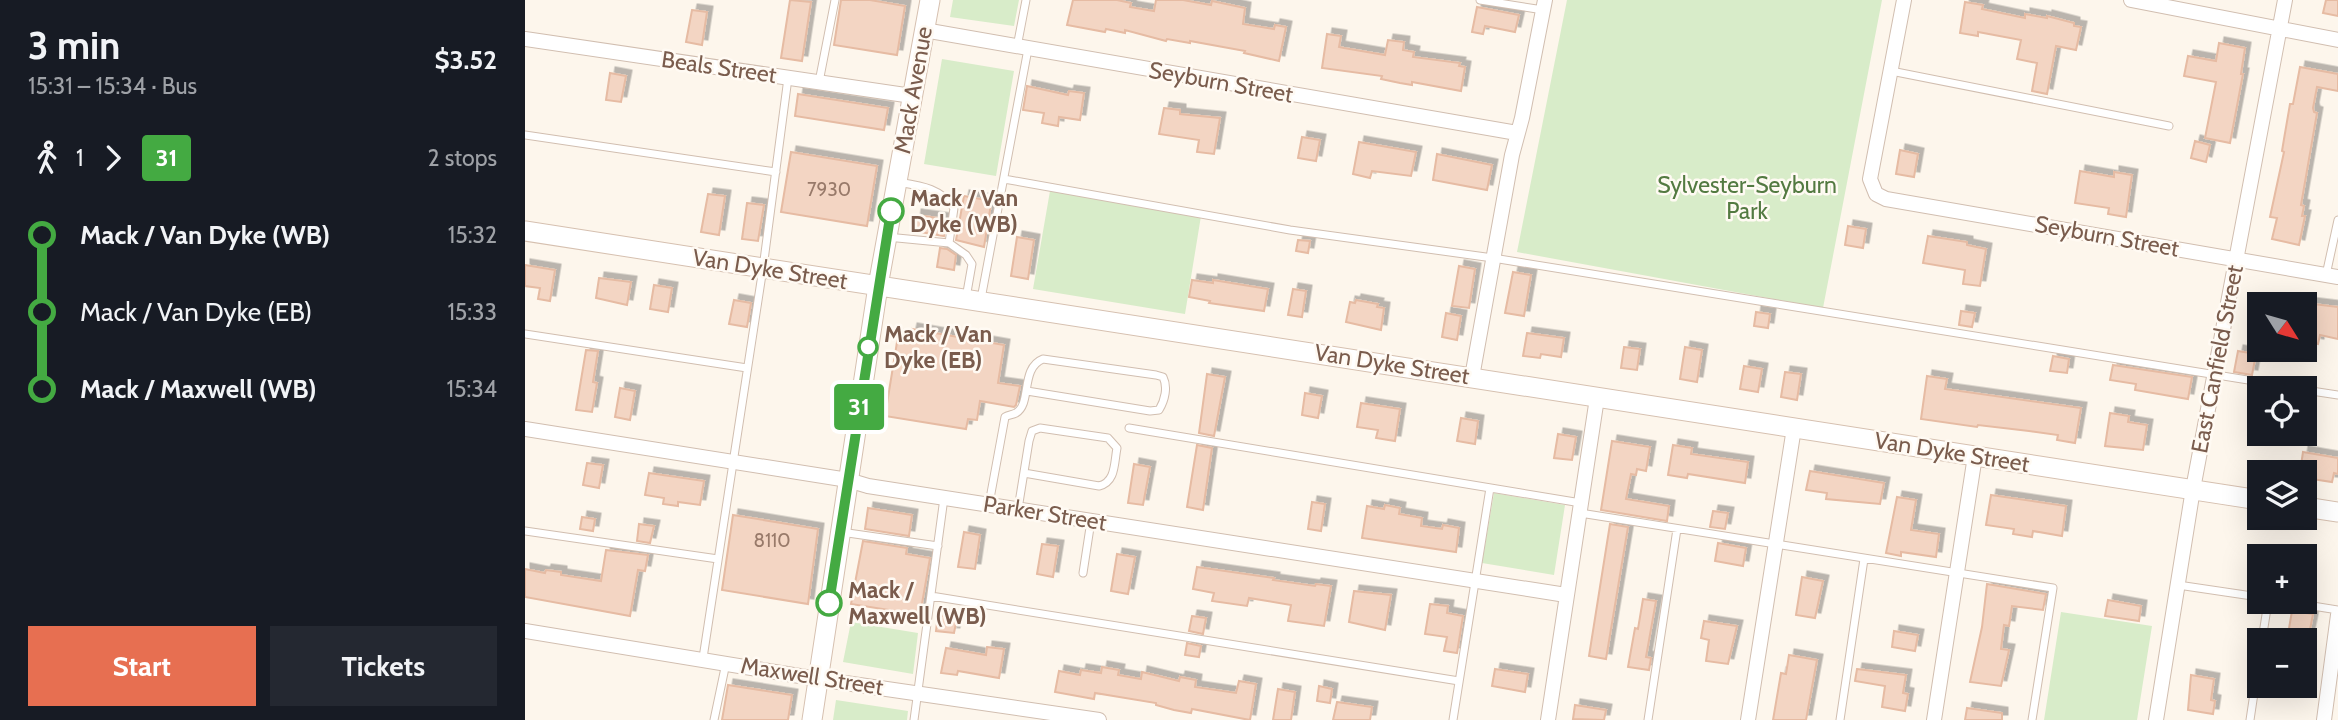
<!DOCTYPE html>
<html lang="en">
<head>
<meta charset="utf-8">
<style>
  :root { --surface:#171b24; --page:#242831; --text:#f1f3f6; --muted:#9ea1a6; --accent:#e76f51 }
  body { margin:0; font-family:Cabin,sans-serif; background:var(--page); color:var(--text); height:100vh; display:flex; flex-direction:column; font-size:26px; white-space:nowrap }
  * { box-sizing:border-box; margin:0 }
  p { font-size:23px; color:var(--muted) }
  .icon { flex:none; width:38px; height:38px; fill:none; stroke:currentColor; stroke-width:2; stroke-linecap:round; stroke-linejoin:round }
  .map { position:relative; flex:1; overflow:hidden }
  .sheet { display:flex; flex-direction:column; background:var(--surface); width:525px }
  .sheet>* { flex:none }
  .badge { padding:0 14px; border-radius:5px; font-size:24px; line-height:46px }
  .needle { width:46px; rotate:127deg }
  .buttons { position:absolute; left:1722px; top:292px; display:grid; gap:14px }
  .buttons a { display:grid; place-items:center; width:70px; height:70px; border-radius:0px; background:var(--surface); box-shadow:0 7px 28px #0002; font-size:35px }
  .map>.badge { position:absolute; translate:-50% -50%; box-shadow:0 0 0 4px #fff }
  .legs { display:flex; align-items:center; gap:10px; height:77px; padding:0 28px; font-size:23px }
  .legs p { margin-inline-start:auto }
  .head { display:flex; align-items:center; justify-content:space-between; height:119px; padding:0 28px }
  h1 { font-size:38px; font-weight:700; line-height:52px }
  .cta { display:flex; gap:14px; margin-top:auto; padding:14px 28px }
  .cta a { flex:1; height:80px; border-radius:0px; background:var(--accent); color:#fff; font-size:28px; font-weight:700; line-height:80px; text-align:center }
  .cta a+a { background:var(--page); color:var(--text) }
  ul { padding:0 28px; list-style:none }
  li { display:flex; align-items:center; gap:24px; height:77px; font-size:26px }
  li i { display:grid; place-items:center; width:10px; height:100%; margin:0 9px; background:currentColor }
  li i::after { content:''; width:18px; height:18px; margin:-9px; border:5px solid; border-radius:50%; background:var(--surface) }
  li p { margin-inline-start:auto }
  li:first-child i { background:linear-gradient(#0000 50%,currentColor 0) }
  li:last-child i { background:linear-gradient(currentColor 50%,#0000 0) }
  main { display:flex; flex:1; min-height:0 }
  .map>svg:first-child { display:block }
  .green { fill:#d8ecc9 }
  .building { fill:#f3d5c3; stroke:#e6bba3; stroke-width:2; filter:url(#shadow) }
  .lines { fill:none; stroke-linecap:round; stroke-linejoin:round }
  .lane-casing { stroke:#d1beb0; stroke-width:9 }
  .street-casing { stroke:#d1beb0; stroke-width:16 }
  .secondary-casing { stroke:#d6c0b0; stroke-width:21 }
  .lane { stroke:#fff; stroke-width:7 }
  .street { stroke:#fff; stroke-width:14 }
  .secondary { stroke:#fff; stroke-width:19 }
  .line-1-casing { stroke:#fff; stroke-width:16 }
  .line-1 { stroke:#44aa42; stroke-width:10 }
  .stop-1-dot { fill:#fff; stroke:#44aa42; stroke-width:3.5 }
  .labels { text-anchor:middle; stroke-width:5; stroke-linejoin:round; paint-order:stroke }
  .number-label { font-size:19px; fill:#987a6a }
  .street-label { font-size:23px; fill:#7a5c4d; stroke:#fffaf3 }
  .park-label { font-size:23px; fill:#537a41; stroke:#fffaf3 }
  .stop-label { font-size:23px; font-weight:bold; fill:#7a5c4d; stroke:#fffaf3; text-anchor:start }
</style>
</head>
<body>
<main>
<section class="sheet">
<div class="head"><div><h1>3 min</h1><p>15:31 – 15:34 · Bus</p></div><b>$3.52</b></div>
<div class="legs"><svg class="icon" aria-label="walk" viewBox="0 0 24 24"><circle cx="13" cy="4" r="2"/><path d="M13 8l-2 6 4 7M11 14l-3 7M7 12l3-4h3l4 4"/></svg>1<svg class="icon" aria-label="forward" viewBox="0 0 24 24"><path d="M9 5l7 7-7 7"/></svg><b class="badge" style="background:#44aa42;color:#fff">31</b><p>2 stops</p></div>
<ul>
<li><i style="color:#44aa42"></i><b>Mack / Van Dyke (WB)</b><p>15:32</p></li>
<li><i style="color:#44aa42"></i><span>Mack / Van Dyke (EB)</span><p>15:33</p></li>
<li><i style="color:#44aa42"></i><b>Mack / Maxwell (WB)</b><p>15:34</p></li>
</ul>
<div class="cta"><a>Start</a><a>Tickets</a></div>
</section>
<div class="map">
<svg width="1813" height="720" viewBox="0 0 1813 720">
  <defs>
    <filter id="shadow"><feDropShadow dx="5.5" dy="-5.5" stdDeviation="0" flood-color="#0004"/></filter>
  </defs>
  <rect width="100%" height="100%" fill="#fdf6ec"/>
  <path class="green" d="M428,0h66l-5,26 -64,-9z
    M1042,0h315l-59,308 -306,-56z
    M417,59l72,12 -18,105 -72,-12z
    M525,191l151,25 -16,98 -152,-25z
    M969,493l71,12 -11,70 -72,-12z
    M1536,612l91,14 -15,94h-93z
    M326,622l67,11 -5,41 -70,-12z
    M311,700l72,11 -1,9h-74z"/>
  <path class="building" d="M265,0l21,2 -9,59 -21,-3z
    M316,0h29l35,6 -8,49 -63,-10z
    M548,0h44l14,3 -1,4 24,4 2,-11h27l28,5 1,-4 33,7 -2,16 31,5 1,-4 11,2 -7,34 -35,-8 1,-2 -55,-10v2l-23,-4 -1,2 -41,-11v3l-19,-4 -1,3 -38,-7z
    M1801,0h12v16l-15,-3z
    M1440,2l18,3 -1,4 43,9v-4l22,4v-2l27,7v3l7,1 -5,23 -20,-4 -9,48 -15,-3 5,-28 -20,-4 4,-19 -43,-8v4l-18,-3z
    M952,7l42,8 -4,17 -30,-6 -2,8 -11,-2z
    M167,10l15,2 -5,33 -16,-3z
    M802,34l14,2 -2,11 5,1 41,7 3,-15 16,2 -1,8 11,2 -1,5 47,6 -1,3 6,1 -4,24 -49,-9v3l-12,-2 -19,-4 1,-3 -60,-8z
    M1694,43l26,5 -4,26h2l-13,69 -25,-5 11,-56 -32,-6 4,-20 28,5z
    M1775,67l38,7v17l-21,-4 -4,21 1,4 3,1 -16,92 3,1 -2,10h3l-6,29 -27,-6 5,-21 -7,-1 14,-65 -2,-1 2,-12 6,-35h3z
    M85,73l16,3 -5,26 -15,-2z
    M502,86l41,9 1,-4 15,2 -4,27 -21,-3 -1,9 -16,-3 2,-10 -21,-3z
    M273,94l90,14 -4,22 -89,-14z
    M639,108l16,2v4l40,4 -6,36 -17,-2 2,-12 -40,-6z
    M777,137l18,3 -4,21 -18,-3z
    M1670,141l15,4 -4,17 -15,-4z
    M834,142l57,10 -5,24 -39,-5 -2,7 -17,-4z
    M1375,150l18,4 -4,23 -18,-3z
    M266,152l86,14 -10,60 -86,-14z
    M912,154l55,11 -5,25 -54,-10z
    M1555,171l34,6v-5l18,3 -6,42 -18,-3 1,-6 -34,-5z
    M183,194l17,2 -6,39 -18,-3z
    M439,196l22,4 -1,3 6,1 -7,43 -28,-7z
    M222,203l17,2 -6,36 -16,-2z
    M391,215l30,4 -2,17 -30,-5z
    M1323,226l18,3 -3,19 -18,-3z
    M1403,236l39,6v3l19,4 -6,37 -17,-2 2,-14 -42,-7z
    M492,237l17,3 -6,39 -17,-3z
    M773,240l12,1 -2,12 -12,-2z
    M415,248l7,1 9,6 -2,15 -17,-3z
    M0,265l30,5 -5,31 -12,-2 2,-11 -15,-2z
    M934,266l16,3 -6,39 -17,-2z
    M988,272l18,3 -7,41 -19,-3z
    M74,278l32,4 -4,23 -31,-7z
    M667,280l21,3v-3l55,9 -4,22 -55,-8 1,-2 -21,-4z
    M129,285l18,3 -4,24 -18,-3z
    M768,289l13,2 -4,26 -14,-2z
    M209,300l17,3 -4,24 -18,-3z
    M831,300l22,4 -1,3 7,1 -3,22 -35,-8 4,-20 5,1z
    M1780,303l33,4v32l-18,-4 -2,9 -13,-3z
    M1436,311l14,2 -3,14 -13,-2z
    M1231,312l14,2 -2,14 -14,-2z
    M921,313l15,3 -4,24 -15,-3z
    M387,329l92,16 -6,38 22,3 -4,19 -2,2 -34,-6 -3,19 -9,-1 -2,10 -81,-13 13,-80 12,2z
    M1002,333l37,5 -3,19 -20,-3 -1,4 -17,-2z
    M1099,347l16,2 -3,21 -16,-2z
    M1160,347l17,3 -5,32 -17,-3z
    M61,350l12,1 -5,31 4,1 -5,29 -16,-2z
    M1713,351l18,3 -4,21 -18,-3z
    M1528,356l16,3 -2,14 -17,-2z
    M1588,365l79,12 -4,22 -53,-9 1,-6 -26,-4z
    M1219,366l18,3 -4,23 -18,-3z
    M1260,372l16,2 -4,26 -16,-3z
    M682,374l18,3 -11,59 -15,-3z
    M1402,376l20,3 -2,10 136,19 -6,35 -18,-3 1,-5 -29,-4 -51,-6 -1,2 -56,-8z
    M95,388l15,3 -5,29 -15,-3z
    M780,393l17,3 -4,22 -16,-3z
    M836,403l39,6 -5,32 -19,-3 2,-8 -21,-3z
    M1585,413l19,3 -1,6 19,3 -4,25 -38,-4z
    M936,418l17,3 -3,23 -18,-3z
    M1033,434l18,3 -4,23 -18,-2z
    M1087,441l38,6 -4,24 -9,-2 -1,6 -5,-1 -5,25 43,7 -2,15 -66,-11z
    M672,445l15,3 -9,62 -16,-3z
    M1148,445l19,3 -1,6 57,8 -3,21 -57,-9 -1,4 -19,-3z
    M1778,452l35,6v16l-4,-1 -2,9 -27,-4v-6h-5z
    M62,463l16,2 -4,23 -16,-3z
    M609,464l16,3 -7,38 -15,-2z
    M1285,471l74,12 -4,21 -54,-5 1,-6 -21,-3z
    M124,473l55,8 -4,24 -22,-3v4l-15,-2 1,-6 -19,-3z
    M1466,495l75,11 -4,30 -29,-5 -1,6 -19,-3 1,-5 -28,-4z
    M1372,497l19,3 -5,30 28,4 -3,23 -35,-5v4l-15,-3z
    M787,502l13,2 -4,27 -13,-2z
    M860,505l15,3 -1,6 23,4 -1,8 21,3 1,-4 16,3 -3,24 -94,-14 5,-32 17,3z
    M343,508l44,7 -3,21 -44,-7z
    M1188,511l15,2 -3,16 -15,-2z
    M208,515l85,14 -10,75 -86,-14z
    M57,517l13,2 -2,12 -13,-2z
    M114,524l15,2 -4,17 -13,-2z
    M1085,524l18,3 -22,132 -17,-3z
    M439,532l16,3 -5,34 -17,-2z
    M338,541l44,7 -1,6 24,4 -10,57 -69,-11z
    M1193,543l28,5 -3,18 -28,-5z
    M517,544l16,2 -5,31 -16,-3z
    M81,550l42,5 -3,16 -7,-1 -8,46 -105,-19v-28l20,4 1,-3 15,2v3l40,6z
    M592,554l18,3 -7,37 -17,-3z
    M672,567l77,11 -1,2 42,6 1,-2 15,2 -7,40 -36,-5 3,-16 -42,-7 -2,8 -35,-5 2,-8 -21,-4z
    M1277,577l21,4 -8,37 -19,-3z
    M1462,584l59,10 -3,16 -31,-4 -3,20 -5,-1 -3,24 8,1 -8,36 -31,-4 12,-55z
    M829,591l37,4 -6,35 -36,-8z
    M1118,599l13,2 -10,56 5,1 -2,12 -21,-3 7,-39 3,1z
    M1583,600l33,6 -2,15 -34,-5z
    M905,604l18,2 -1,7 16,3 -6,37 -13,-2 3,-14 -22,-3z
    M1767,611l21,3 -5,26h-21z
    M413,615l19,3 -3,15 -18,-2z
    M667,616l14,2 -3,16 -14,-3z
    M1179,621l33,5 -9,38 -22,-3 3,-21 -8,-2z
    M1369,631l24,4 -3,16 -23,-4z
    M662,643l14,3 -2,11 -14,-2z
    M462,647l17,2 -5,29 -41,-7 -1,4 -16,-2 5,-25 40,7z
    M1264,655l28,5 -11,60h-33l8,-47 5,1z
    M577,667l17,3 -1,5 23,4 1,-7 37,9 1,-4 16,3 -1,7 41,6 3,-12 17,3 -6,36 -58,-11 -1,4 -17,-3 -18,-5v-2l-61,-10 -1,6 -39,-7 4,-21 21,4 1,-5 20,3z
    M970,669l33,5 -3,18 -33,-6z
    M1332,669l49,6 -3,18 5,1 -3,17 -23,-4 3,-21 -30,-5z
    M1666,675l23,4 -3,21 4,1 -2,13 -25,-4z
    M203,685l64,10 -4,25h-66z
    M794,686l13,3 -2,14 -13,-2z
    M753,689l17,3 -4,28h-18z
    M812,702l35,5 -2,13h-37z
    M1050,705l31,5 -2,10 -31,-1z
    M1442,708l35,5v7h-37z"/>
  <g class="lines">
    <defs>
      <path id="lane" d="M955,0l63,10
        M492,47l9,-47
        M1366,71l278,55
        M294,82l16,-82
        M0,135l251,37
        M479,179l286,51 203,28 804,130
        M372,182c25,4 43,6 57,26l-5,35 17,12 6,9 -6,34
        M362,237l62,6
        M1801,275l12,-55
        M456,299l47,-250
        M0,334l222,34
        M1780,390l33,5
        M604,428l452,75
        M464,504l16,-87c3,-2 7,-2 11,-4 16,-9 4,-45 27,-54l113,16 7,2c5,10 2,23 -4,33l-9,1 -123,-20
        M493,509l11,-68 3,-10 8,-3 68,10 9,10c-3,15 -1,34 -18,38l-75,-13
        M1055,513l473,75 -21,132
        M0,531l193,28
        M316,532l97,14
        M558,573l8,-52
        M1653,585l81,12
        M406,596l528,85
        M1763,602l50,8
        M1737,640l6,-38
        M178,658l60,-390 25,-190
        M189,720l12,-57
        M389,720l30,-222
        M928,720l37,-232
        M1123,720l29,-191
        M1315,720l24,-161
        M1725,720l9,-60"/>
      <path id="street" d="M1379,0l-34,179 6,15 10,5 452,78
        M1606,0l207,40
        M399,30l593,103
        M0,39l387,57
        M947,377l40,-222 10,-37 23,-118
        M0,429l323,51 20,6 698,109
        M0,631l293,48 281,41
        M1023,720l49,-322
        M1223,720l46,-292
        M1409,720l41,-264
        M1631,720l37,-231 92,-489
        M1799,720l14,-105"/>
      <path id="secondary" d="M0,231l1734,269
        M1780,507l33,5
        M287,720l66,-434 52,-286"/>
    </defs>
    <use href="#lane" class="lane-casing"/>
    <use href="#street" class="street-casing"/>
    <use href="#secondary" class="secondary-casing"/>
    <use href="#lane" class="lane"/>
    <use href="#street" class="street"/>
    <use href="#secondary" class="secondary"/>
  </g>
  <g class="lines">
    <defs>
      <path id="line-1" d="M304,603l62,-392"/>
    </defs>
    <use href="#line-1" class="line-1-casing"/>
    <use href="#line-1" class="line-1"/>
  </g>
  <g class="stop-1-dot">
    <circle cx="366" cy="211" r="12"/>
    <circle cx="343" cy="347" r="9"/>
    <circle cx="304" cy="603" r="12"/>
  </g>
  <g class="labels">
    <g class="number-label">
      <text x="304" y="196">7930</text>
      <text x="247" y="547">8110</text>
    </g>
    <g class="street-label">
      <text transform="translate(194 67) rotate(8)" y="8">Beals Street</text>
      <text transform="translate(696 82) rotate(10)" y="8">Seyburn Street</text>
      <text transform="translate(388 90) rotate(-80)" y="8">Mack Avenue</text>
      <text transform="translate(1582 236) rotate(10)" y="8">Seyburn Street</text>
      <text transform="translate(245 269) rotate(9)" y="8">Van Dyke Street</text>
      <text transform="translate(1692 359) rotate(-79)" y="8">East Canfield Street</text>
      <text transform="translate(867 364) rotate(9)" y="8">Van Dyke Street</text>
      <text transform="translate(1427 452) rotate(9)" y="8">Van Dyke Street</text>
      <text transform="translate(520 513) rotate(9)" y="8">Parker Street</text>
      <text transform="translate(287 676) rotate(9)" y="8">Maxwell Street</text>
    </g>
    <g class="park-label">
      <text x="1222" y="193">Sylvester-Seyburn<tspan x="1222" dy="26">Park</tspan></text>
    </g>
    <g class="stop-label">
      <text x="385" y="206">Mack / Van<tspan x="385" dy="26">Dyke (WB)</tspan></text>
      <text x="359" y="342">Mack / Van<tspan x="359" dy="26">Dyke (EB)</tspan></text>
      <text x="323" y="598">Mack /<tspan x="323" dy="26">Maxwell (WB)</tspan></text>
    </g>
  </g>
</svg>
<div class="buttons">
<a><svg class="needle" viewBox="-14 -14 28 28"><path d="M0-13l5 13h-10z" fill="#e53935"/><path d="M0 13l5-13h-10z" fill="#9ea1a6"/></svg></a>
<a><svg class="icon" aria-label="locate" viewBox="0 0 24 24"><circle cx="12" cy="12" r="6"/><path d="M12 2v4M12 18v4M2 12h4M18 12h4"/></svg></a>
<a><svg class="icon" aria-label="layers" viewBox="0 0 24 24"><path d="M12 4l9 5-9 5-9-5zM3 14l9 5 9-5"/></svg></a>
<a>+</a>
<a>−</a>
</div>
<b class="badge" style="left:334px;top:407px;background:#44aa42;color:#fff">31</b>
</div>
</main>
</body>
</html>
